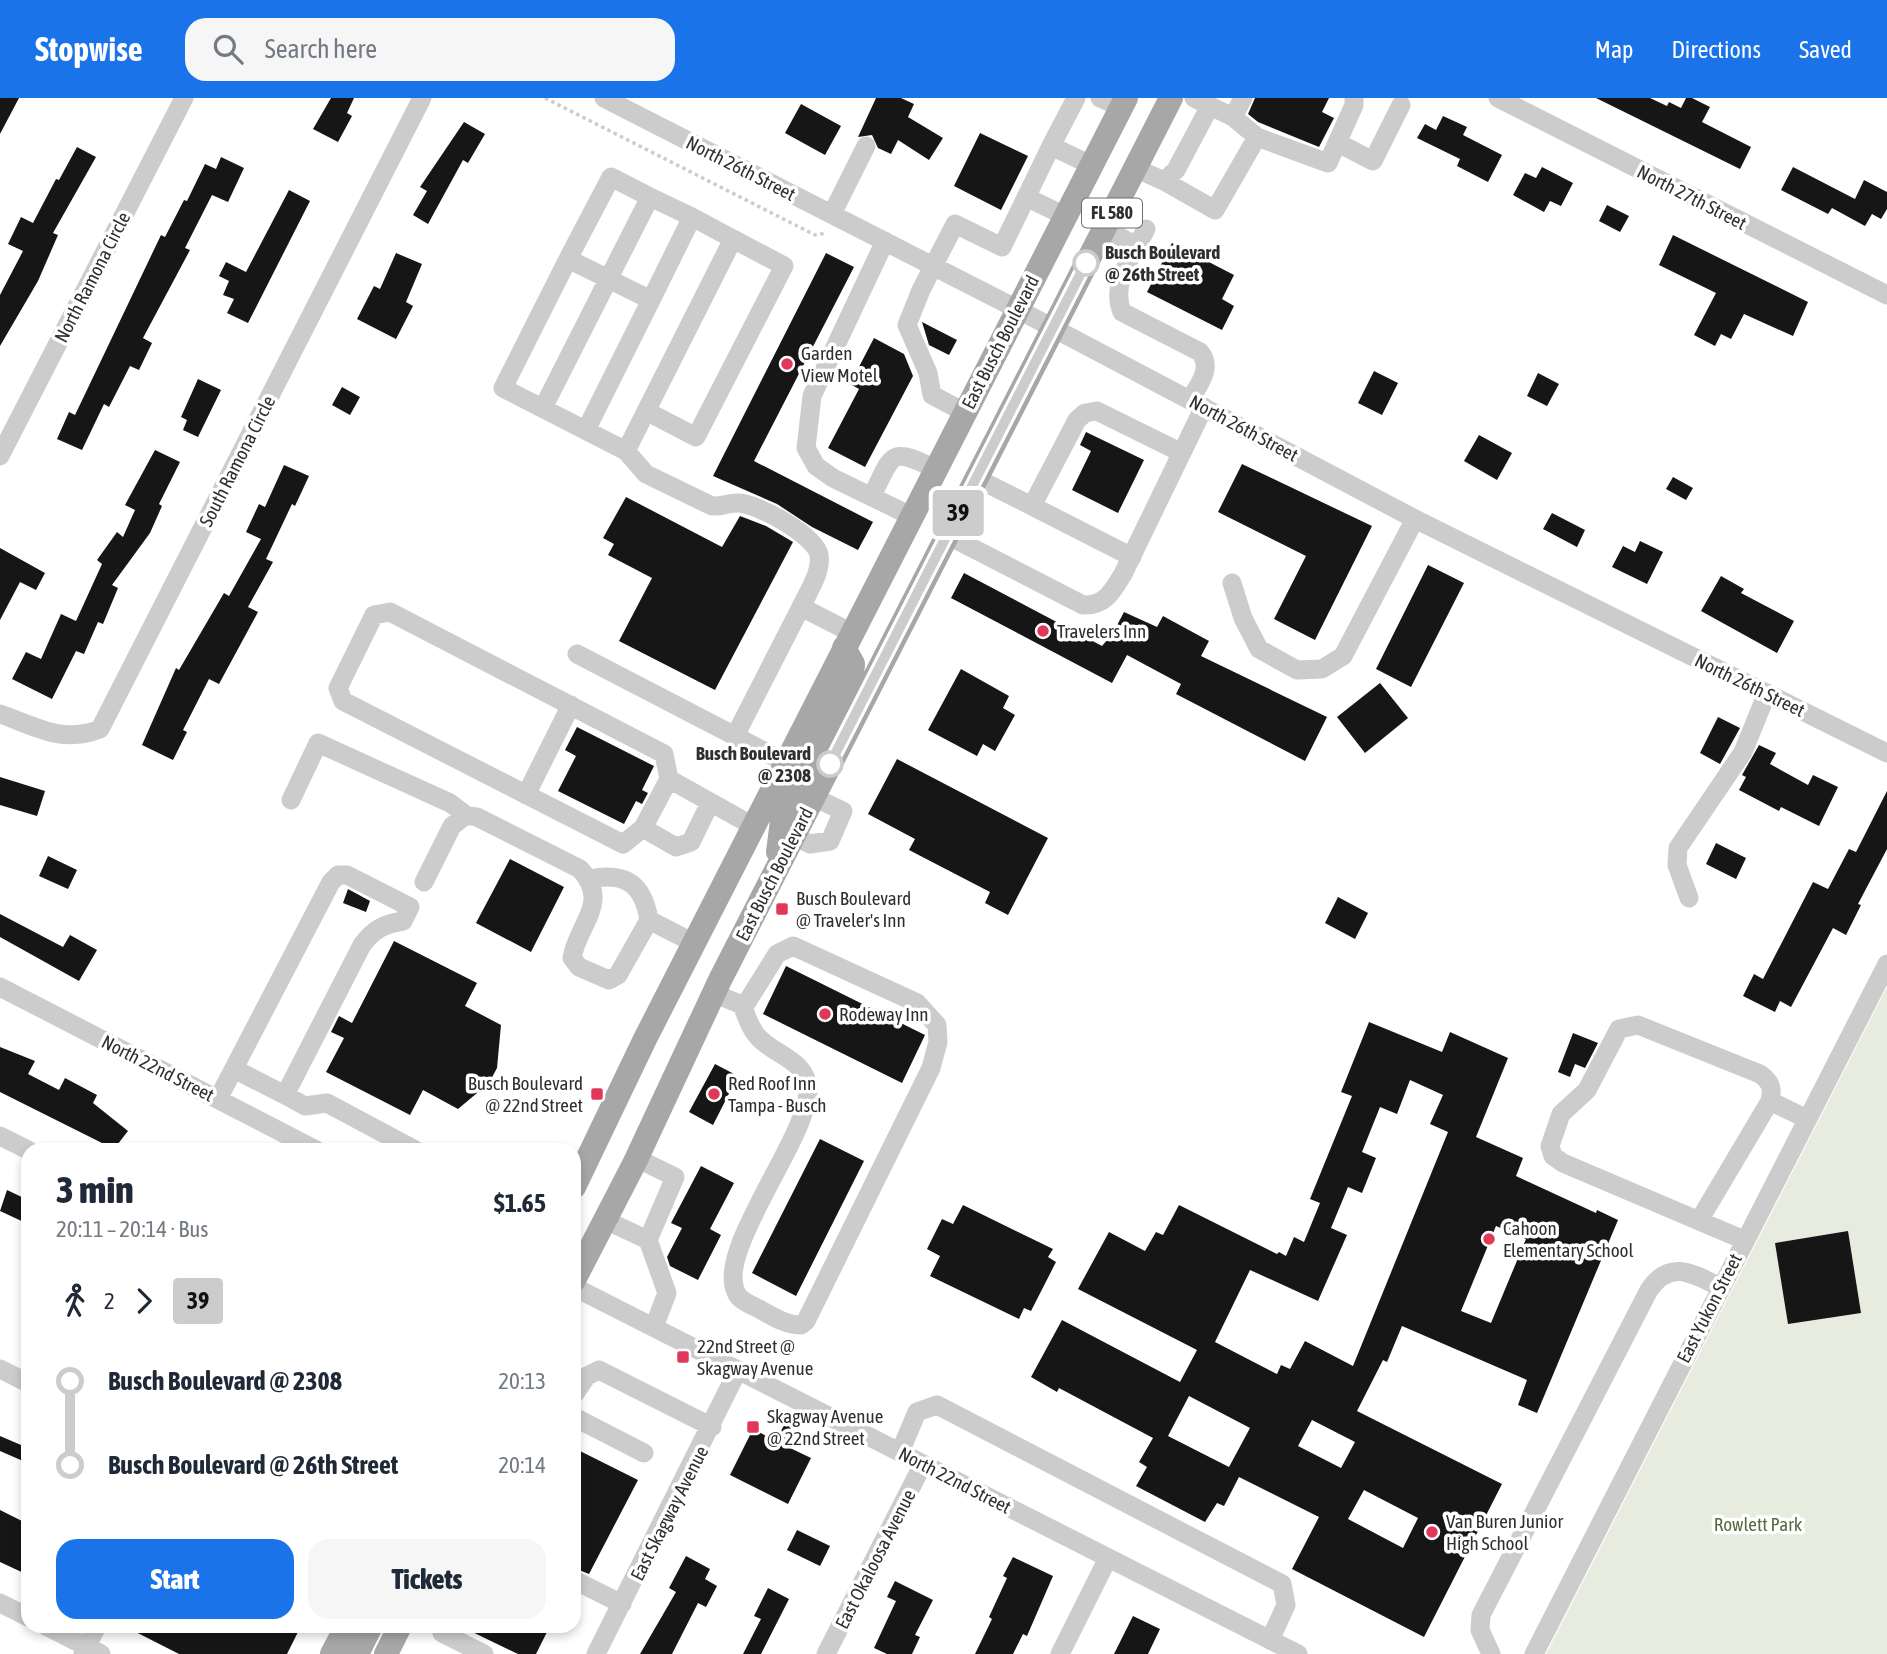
<!DOCTYPE html>
<html lang="en">
<head>
<meta charset="utf-8">
<style>
  :root { --surface:#fff; --page:#f6f6f7; --text:#1f2937; --muted:#747a83; --accent:#1a73e8 }
  body { margin:0; font-family:"Asap Condensed",sans-serif; background:var(--page); color:var(--text); height:100vh; display:flex; flex-direction:column; font-size:26px; white-space:nowrap }
  * { box-sizing:border-box; margin:0 }
  p { font-size:23px; color:var(--muted) }
  .icon { flex:none; width:38px; height:38px; fill:none; stroke:currentColor; stroke-width:2; stroke-linecap:round; stroke-linejoin:round }
  .map { position:relative; flex:1; overflow:hidden }
  .details { position:absolute; left:21px; top:1045px; width:560px; height:490px; display:flex; flex-direction:column; background:var(--surface); border-radius:21px; box-shadow:0 4px 10px #0003 }
  .details>* { flex:none }
  .badge { padding:0 14px; border-radius:5px; font-size:24px; line-height:46px }
  .map>.badge { position:absolute; translate:-50% -50%; box-shadow:0 0 0 4px #fff }
  .legs { display:flex; align-items:center; gap:10px; height:77px; padding:0 35px; font-size:23px }
  .legs p { margin-inline-start:auto }
  .overview { display:flex; align-items:center; justify-content:space-between; height:119px; padding:0 35px }
  h1 { font-size:38px; font-weight:800; line-height:52px }
  .action { display:flex; gap:14px; margin-top:auto; padding:14px 35px }
  .action a { flex:1; height:80px; border-radius:21px; background:var(--accent); color:#fff; font-size:28px; font-weight:800; line-height:80px; text-align:center }
  .action a+a { background:var(--page); color:var(--text) }
  ul { padding:0 35px; list-style:none }
  li { display:flex; align-items:center; gap:24px; height:84px; font-size:26px }
  li i { display:grid; place-items:center; width:10px; height:100%; margin:0 9px; background:currentColor }
  li i::after { content:''; width:18px; height:18px; margin:-9px; border:5px solid; border-radius:50%; background:var(--surface) }
  li p { margin-inline-start:auto }
  li:first-child i { background:linear-gradient(#0000 50%,currentColor 0) }
  li:last-child i { background:linear-gradient(currentColor 50%,#0000 0) }
  header { display:flex; align-items:center; gap:42px; box-sizing:border-box; height:98px; padding:0 35px; background:var(--accent); color:#fff }
  header strong { font-size:33px }
  nav { display:flex; gap:38px; margin-inline-start:auto; font-size:24px }
  .search { width:490px; height:63px; background:var(--page); display:flex; align-items:center; gap:18px; box-sizing:border-box; padding:0 24px; border-radius:21px; color:var(--muted); font-size:26px }
  .map>svg:first-child { display:block }
  .green { fill:#e7ecde }
  .building { fill:#161616; fill-rule:evenodd }
  .lines { fill:none; stroke-linecap:round; stroke-linejoin:round }
  .path { stroke:#ccc; stroke-width:3.5; stroke-dasharray:3.5 3.5; stroke-linecap:butt }
  .minor { stroke:#ccc; stroke-width:19 }
  .major { stroke:#a7a7a7; stroke-width:24 }
  .line-1-casing { stroke:#fff; stroke-width:16 }
  .line-1 { stroke:#ccc; stroke-width:10 }
  .stop-1-dot { fill:#fff; stroke:#ccc; stroke-width:3.5 }
  .poi-dot { fill:#e13758; stroke:#fff; stroke-width:2.5 }
  .labels { text-anchor:middle; stroke-width:7; stroke-linejoin:round; paint-order:stroke }
  .shield { fill:#fff; stroke:#6d6d6d; stroke-width:2 }
  .shield-label { font-size:18px; font-weight:bold; fill:#2f2f2f }
  .street-label { font-size:19px; fill:#2f2f2f; stroke:#fff }
  .stop-label { font-size:19px; font-weight:bold; fill:#2f2f2f; stroke:#fff; text-anchor:start }
  .poi-label { font-size:19px; fill:#2f2f2f; stroke:#fff; text-anchor:start }
  .park-label { font-size:19px; fill:#586a3e; stroke:#fff }
</style>
</head>
<body>
<header>
<strong>Stopwise</strong>
<div class="search"><svg class="icon" aria-label="search" viewBox="0 0 24 24"><circle cx="10" cy="10" r="6"/><path d="M15 15l6 6"/></svg>Search here</div>
<nav><a>Map</a><a>Directions</a><a>Saved</a></nav>
</header>
<div class="map">
<svg width="1887" height="1556" viewBox="0 0 1887 1556">
  <rect width="100%" height="100%" fill="#fff"/>
  <path class="green" d="M1887,889v667h-341z"/>
  <path class="building" d="M0,0h19l-19,36z
    M331,0h23l-7,15 5,3 -14,26 -25,-13z
    M876,0h25l13,6 -6,13 35,21 -14,22 -31,-20 -7,14 -13,-6 -6,-13 -14,2z
    M1255,0h74l-7,14 12,6 -15,29 -61,-25 -10,-8z
    M1596,0h54l17,8 2,-4 12,6 5,-10h6l18,9 -8,15 49,25 -11,22z
    M801,6l40,22 -16,29 -40,-22z
    M1443,18l24,11 -4,8 39,20 -14,27 -31,-16 3,-7 -43,-21 8,-14 11,6z
    M464,24l21,12 -17,29 -5,-3 -35,64 -15,-9 14,-24 -7,-4z
    M980,35l48,23 -27,54 -47,-24z
    M77,49l19,10 -43,76 5,2 -20,46 -38,65v-51l23,-44 -15,-7 13,-27 12,6 23,-44 3,1z
    M221,59l23,11 -16,34 -16,-7 -27,53 5,2 -47,88 9,5 -13,27 -9,-4 -21,41 -5,-3 -22,46 -25,-11 12,-27 6,3 86,-180 4,2 19,-37 3,1 18,-37 11,5z
    M1542,69l31,16 -12,23 -11,-5 -6,11 -31,-17 12,-22 11,5z
    M1793,69l62,32 9,-19 23,12v17l-6,10 -9,-5 -7,12 -33,-18 -4,6 -47,-24z
    M289,92l21,11 -62,122 -21,-10 7,-14 -11,-4 6,-14 -10,-5 7,-14 20,10z
    M1607,107l22,11 -9,16 -21,-11z
    M1673,137l135,67 -15,34 -49,-22 -13,25 -10,-5 -6,12 -21,-11 22,-42 -57,-28z
    M1172,145l62,32 -12,24 12,7 -12,24 -75,-38z
    M396,155l26,11 -16,38 7,4 -17,33 -39,-20 17,-33 6,3z
    M826,155l28,14 -100,194 119,61 -15,28 -46,-23 -35,-23 -64,-28z
    M922,224l35,18 -8,15 -20,-10z
    M874,240l30,16 9,22 -48,91 -37,-19 31,-59 -9,-5z
    M1374,273l24,12 -16,32 -24,-12z
    M1538,275l21,11 -12,22 -20,-10z
    M198,281l23,11 -23,47 -15,-7 4,-10 -6,-3z
    M342,289l18,10 -10,18 -18,-10z
    M1086,334l58,28 -26,53 -46,-23 19,-39 -11,-6z
    M1479,337l33,18 -15,27 -33,-19z
    M155,352l25,12 -21,42 3,2 -12,27 -38,52 6,3 -15,36 -5,-2 -14,32 -8,-3 -24,48 -40,-20 14,-27 15,7 20,-45 15,7 26,-57 -5,-4 20,-28 6,5 12,-27 -10,-5z
    M1242,366l130,62 -57,114 -41,-21 32,-63 -88,-44z
    M284,367l25,11 -14,30 -3,-2 -26,55 7,3 -25,45 10,5 -39,72 -10,-5 -26,51 4,2 -14,28 -31,-15 34,-77 3,2 45,-77 5,3 32,-57 -15,-7 13,-28 6,3z
    M1673,379l20,11 -7,12 -20,-11z
    M626,399l96,50 18,-31 26,10 27,16 -78,148 -96,-49 33,-63 -44,-23 6,-11 -11,-6z
    M1552,415l33,17 -8,17 -34,-18z
    M1640,443l23,11 -16,32 -35,-17 11,-21 12,6z
    M0,450l45,25 -9,17 -16,-8 -20,38z
    M1428,467l36,18 -53,104 -35,-18z
    M964,475l138,73 11,-13 11,-21 33,15 6,-11 46,25 -8,15 126,61 -22,44 -129,-67 5,-10 -54,-29 -15,28 -161,-85z
    M1721,478l23,13 -3,4 53,28 -17,32 -76,-42z
    M961,571l48,27 -6,12 12,7 -20,36 -12,-7 -6,12 -49,-26z
    M1380,585l28,35 -43,35 -28,-36z
    M1718,619l22,11 -20,36 -20,-11z
    M577,629l77,39 -12,24 6,3 -6,11 -6,-3 -12,23 -66,-33 18,-35 -11,-6z
    M1759,647l17,8 -6,11 38,21 5,-10 25,12 -19,39 -38,-19 -2,4 -40,-21 7,-13 -4,-2z
    M897,661l151,79 -40,77 -23,-12 5,-11 -81,-42 6,-11 -47,-25z
    M0,679l45,14 -8,25 -37,-11z
    M1887,693v58l-29,55 3,1 -15,30 -13,-7 -42,79 -11,-6 -5,11 -32,-16 11,-22 9,5 50,-97 15,7 21,-40 7,3z
    M1716,745l30,15 -10,21 -30,-15z
    M48,758l29,14 -9,19 -29,-13z
    M510,761l54,28 -33,65 -55,-29z
    M348,791l22,12 -4,11 -23,-9z
    M1338,799l30,16 -13,26 -30,-16z
    M0,816l63,33 7,-12 27,15 -18,31 -79,-44z
    M394,843l83,42 -12,23 36,19 -4,43 -8,15 -31,26 -35,-19 -13,25 -84,-43 18,-34 -13,-6 8,-16 13,7z
    M786,868l139,69 -23,48 -139,-69z
    M1369,924l73,30 8,-20 58,26 -32,79 47,21 -7,18 80,37 1,-3 21,10 -81,193 -19,-8 9,-25 -125,-54 -15,36 -4,-2 -26,51 145,73 -78,153 -132,-68 27,-52 -80,-40 -15,29 -7,-3 -12,19 -69,-36 11,-19 -8,-5 14,-24 -94,-50 -2,4 -26,-15 31,-57 118,62 17,-32 -119,-61 31,-57 36,19 11,-19 7,3 16,-30 98,49 2,-2 7,4 8,-19 10,5 16,-39 -10,-4 42,-103 -11,-4zM1410,982l33,15 -13,29 18,8 -95,234 -48,-25 -15,28 -9,-4 -4,9 -62,-32 35,-72 68,31 29,-66 -16,-7 17,-41 14,6 14,-35 -14,-6 18,-45 17,7zM1496,1128l30,13 -35,84 -30,-12zM1189,1298l61,32 -21,39 -61,-31zM1312,1322l43,22 -14,26 -43,-22zM1364,1392l54,28 -15,30 -55,-29z
    M1573,935l25,10 -13,25 -10,-4 -5,13 -12,-5z
    M0,949l35,14 -7,13 31,16 6,-12 32,17 -4,8 35,28 -14,18 -114,-57z
    M715,966l23,12 -25,49 -24,-13z
    M820,1041l44,22 -68,135 -44,-23z
    M701,1068l33,17 -24,46 11,6 -23,45 -28,-14 -3,-9 15,-29 -11,-5z
    M7,1092l21,10v24l-28,-13z
    M963,1107l90,44 -5,8 8,5 -25,49 -7,-3 -5,11 -89,-43 10,-20 -13,-7 15,-30 11,5z
    M1848,1133l13,82 -73,11 -13,-81z
    M790,1315l11,6 -13,28 23,11 -23,46 -58,-29 23,-46 23,12z
    M0,1338l28,12 -5,13 -23,-10z
    M574,1350l64,32 -49,94 -15,-6z
    M0,1412l28,14v51l-28,-13z
    M797,1432l33,16 -10,20 -33,-16z
    M686,1458l24,13 -5,10 12,7 -11,21 -8,-4 -26,51h-32l36,-62 -7,-4z
    M1013,1459l40,19 -26,60 -4,-2 -10,20h-38l17,-35 -3,-2 18,-39 -4,-2z
    M895,1483l38,19 -18,35 5,2 -8,17h-25l-13,-6 22,-47 -9,-4z
    M768,1490l21,11 -28,55h-18l18,-35 -7,-3z
    M1133,1518l27,13 -12,25h-34z
    M124,1528h177l-14,28h-108z
    M460,1528h90l-14,28h-18z"/>
  <g class="lines">
    <path class="path" d="M545,0l270,137 12,-2"/>
    <path class="minor" d="M604,0l413,211 398,210 472,234
      M1100,0l21,9
      M1498,0l389,197
      M1233,19l10,-19
      M1257,39l71,26 26,-58v-7
      M1338,45l35,18 28,-56
      M1051,48l25,-48
      M1135,70l29,13 12,-11 34,-64 -16,-8
      M1164,83l51,29 42,-73 -24,-20 -23,-11
      M1026,99l39,19
      M832,116l34,-68
      M1104,131l33,17
      M1146,131c-13,26 -36,54 -24,83l78,40c13,16 -1,32 -10,48
      M885,143l-73,155 -6,52 10,18 17,12 78,38
      M568,161l43,-82 39,20
      M651,202l41,-83 41,22
      M543,310l107,-211 42,20
      M964,314l-32,-17 -4,-22 -21,-48 14,-35 34,-66 47,23 49,-101 40,19
      M586,332l65,-130 -83,-41 -65,129 123,63 20,23 66,32c10,1 18,-4 27,-3 19,1 76,32 80,52 3,17 -11,37 -18,52l51,26
      M626,353l107,-212 51,27 -88,171 -50,-26
      M0,358l184,-358
      M976,380l56,28
      M872,398c21,-42 17,-50 63,-27
      M947,437l136,70c22,1 29,-13 40,-31l81,-167
      M1132,459l-100,-51 45,-86 8,-7 12,-2 85,42
      M1232,485l11,35 16,31 38,21 25,-1 21,-13 72,-137
      M577,556l158,82 66,-129
      M0,616c37,13 62,30 100,15l322,-631
      M735,638l51,27
      M669,681l-26,49 -20,16 -280,-143 -5,-13 36,-73 16,-3 274,142 5,25 84,47
      M526,697l45,-90
      M291,702l27,-57 132,60 16,12
      M643,730l33,19 15,-5 19,-39
      M793,738l17,8 20,-3 13,-30 -30,-14
      M589,781c36,-7 54,4 60,41
      M424,784l28,-56 14,-11 11,2 103,52c31,34 -2,54 -8,89l7,9 30,13 9,-5 31,-55 45,23
      M1689,800l-12,-33 1,-17 65,-96 24,-59
      M0,889l316,163
      M713,895l29,12 5,-3 30,-48 16,-8 124,57 20,22 1,17 -7,26 -125,253 -5,4c-15,0 -27,-8 -40,-15 -7,-4 -18,-8 -22,-13 -31,-38 69,-157 69,-207 -1,-30 -32,-34 -49,-52 -9,-9 -12,-21 -17,-33
      M234,971l51,26
      M218,1001l113,-217 7,-7h9l63,32 -7,14c-19,3 -29,8 -41,24l-77,150 20,11 22,-3 88,47
      M0,1038l28,14
      M1700,1121l70,-118
      M605,1122l43,20 27,-63 -39,-19
      M648,1142l19,53 -13,34
      M1744,1142l-181,-77 -10,-7 -3,-10 11,-32 26,-24 32,-61 19,-4 122,49c11,8 13,14 10,27l37,18
      M574,1189l724,367
      M0,1271l28,14
      M574,1297l13,-19 12,-6 113,57
      M574,1319l70,36
      M900,1354l17,-40 20,-7 345,179 4,21 -16,35
      M574,1482l48,24
      M0,1505l28,14
      M46,1528l55,28
      M445,1528l-3,7 42,21
      M83,1556l14,-28
      M596,1556l142,-284
      M826,1556l97,-190
      M1060,1556l48,-96
      M1491,1556l-11,-24 1,-15 168,-325c21,-31 43,-17 71,-3
      M1534,1556l353,-690"/>
    <path class="major" d="M778,754l5,-39 69,-139 1,-10 -9,-16
      M574,1089l71,-148 481,-941
      M574,1182l60,-116 86,-184 451,-882
      M332,1556l15,-28
      M357,1556l14,-28
      M386,1556l14,-28"/>
  </g>
  <g class="lines">
    <defs>
      <path id="line-1" d="M830,666l256,-501"/>
    </defs>
    <use href="#line-1" class="line-1-casing"/>
    <use href="#line-1" class="line-1"/>
  </g>
  <g class="stop-1-dot">
    <circle cx="1086" cy="165" r="12"/>
    <circle cx="830" cy="666" r="12"/>
  </g>
  <g class="poi-dot">
    <circle cx="787" cy="266" r="7"/>
    <circle cx="1043" cy="533" r="7"/>
    <rect x="775" y="804" width="14" height="14" rx="3.5"/>
    <circle cx="825" cy="916" r="7"/>
    <rect x="590" y="989" width="14" height="14" rx="3.5"/>
    <circle cx="714" cy="996" r="7"/>
    <circle cx="1489" cy="1141" r="7"/>
    <rect x="676" y="1252" width="14" height="14" rx="3.5"/>
    <rect x="746" y="1322" width="14" height="14" rx="3.5"/>
    <circle cx="1432" cy="1434" r="7"/>
  </g>
  <g class="labels">
    <rect class="shield" x="1082" y="100.5" width="60" height="29" rx="5"/>
    <g class="shield-label">
      <text x="1112" y="121">FL 580</text>
    </g>
    <g class="street-label">
      <text transform="translate(741 70) rotate(27)" y="7">North 26th Street</text>
      <text transform="translate(1692 99) rotate(27)" y="7">North 27th Street</text>
      <text transform="translate(92 179) rotate(-63)" y="7">North Ramona Circle</text>
      <text transform="translate(1000 244) rotate(-63)" y="7">East Busch Boulevard</text>
      <text transform="translate(1244 330) rotate(28)" y="7">North 26th Street</text>
      <text transform="translate(237 363) rotate(-63)" y="7">South Ramona Circle</text>
      <text transform="translate(1750 587) rotate(26)" y="7">North 26th Street</text>
      <text transform="translate(774 776) rotate(-63)" y="7">East Busch Boulevard</text>
      <text transform="translate(158 970) rotate(27)" y="7">North 22nd Street</text>
      <text transform="translate(1709 1210) rotate(-63)" y="7">East Yukon Street</text>
      <text transform="translate(955 1382) rotate(27)" y="7">North 22nd Street</text>
      <text transform="translate(669 1415) rotate(-63)" y="7">East Skagway Avenue</text>
      <text transform="translate(875 1461) rotate(-63)" y="7">East Okaloosa Avenue</text>
    </g>
    <g class="stop-label">
      <text x="1105" y="161">Busch Boulevard<tspan x="1105" dy="22">@ 26th Street</tspan></text>
      <text x="811" y="662" text-anchor="end">Busch Boulevard<tspan x="811" dy="22">@ 2308</tspan></text>
    </g>
    <g class="poi-label">
      <text x="801" y="262">Garden<tspan x="801" dy="22">View Motel</tspan></text>
      <text x="1057" y="540">Travelers Inn</text>
      <text x="796" y="807">Busch Boulevard<tspan x="796" dy="22">@ Traveler's Inn</tspan></text>
      <text x="839" y="923">Rodeway Inn</text>
      <text x="583" y="992" text-anchor="end">Busch Boulevard<tspan x="583" dy="22">@ 22nd Street</tspan></text>
      <text x="728" y="992">Red Roof Inn<tspan x="728" dy="22">Tampa - Busch</tspan></text>
      <text x="1503" y="1137">Cahoon<tspan x="1503" dy="22">Elementary School</tspan></text>
      <text x="697" y="1255">22nd Street @<tspan x="697" dy="22">Skagway Avenue</tspan></text>
      <text x="767" y="1325">Skagway Avenue<tspan x="767" dy="22">@ 22nd Street</tspan></text>
      <text x="1446" y="1430">Van Buren Junior<tspan x="1446" dy="22">High School</tspan></text>
    </g>
    <g class="park-label">
      <text x="1758" y="1433">Rowlett Park</text>
    </g>
  </g>
</svg>
<b class="badge" style="left:958px;top:415px;background:#ccc;color:#111">39</b>
<section class="details">
<div class="overview"><div><h1>3 min</h1><p>20:11 – 20:14 · Bus</p></div><b>$1.65</b></div>
<div class="legs"><svg class="icon" aria-label="walk" viewBox="0 0 24 24"><circle cx="13" cy="4" r="2"/><path d="M13 8l-2 6 4 7M11 14l-3 7M7 12l3-4h3l4 4"/></svg>2<svg class="icon" aria-label="forward" viewBox="0 0 24 24"><path d="M9 5l7 7-7 7"/></svg><b class="badge" style="background:#ccc;color:#111">39</b></div>
<ul>
<li><i style="color:#ccc"></i><b>Busch Boulevard @ 2308</b><p>20:13</p></li>
<li><i style="color:#ccc"></i><b>Busch Boulevard @ 26th Street</b><p>20:14</p></li>
</ul>
<div class="action"><a>Start</a><a>Tickets</a></div>
</section>
</div>
</body>
</html>
